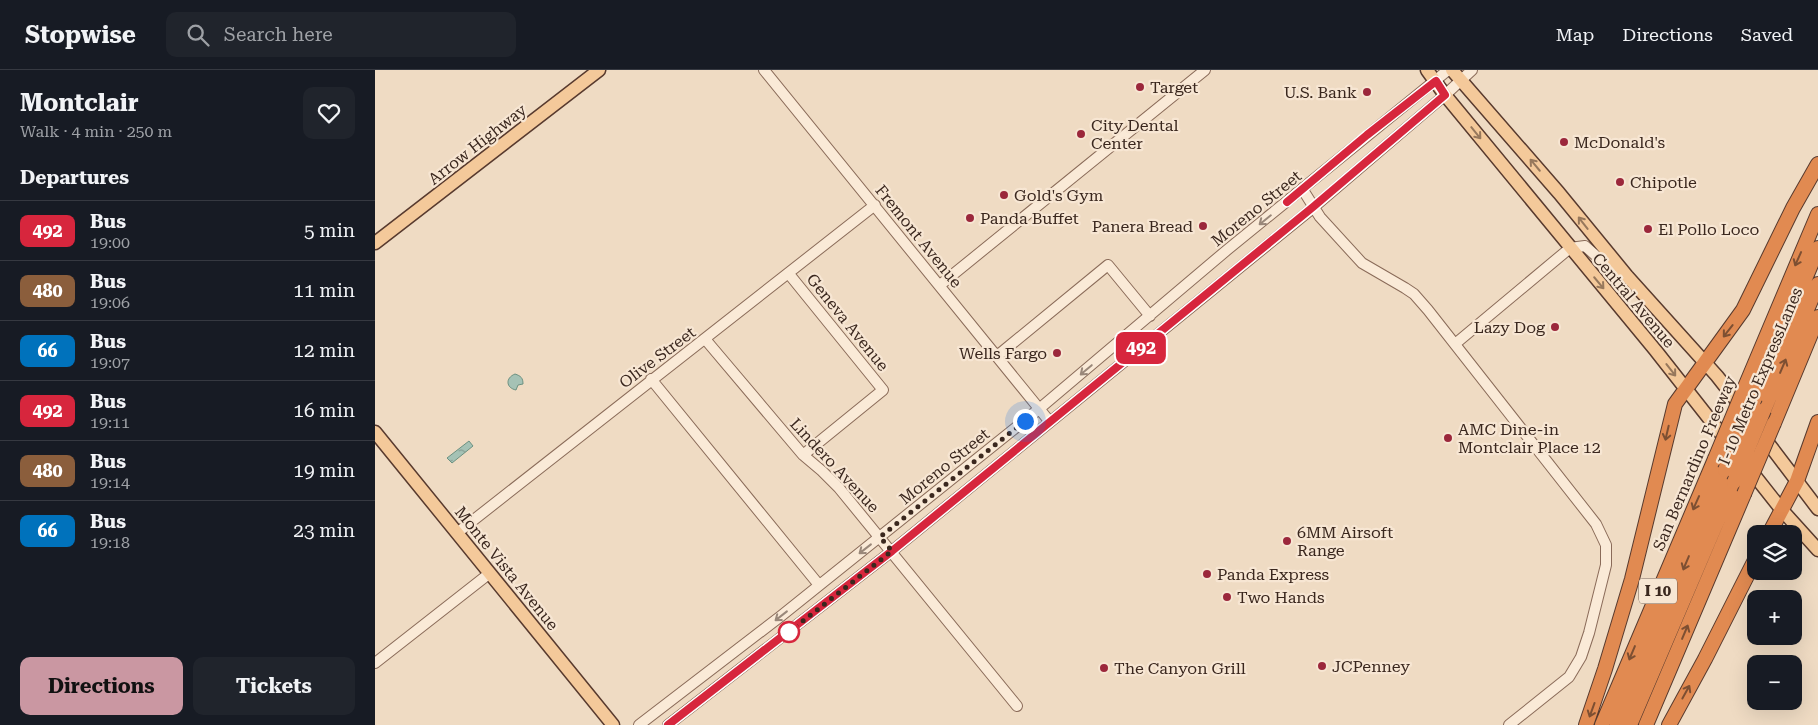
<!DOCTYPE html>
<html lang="en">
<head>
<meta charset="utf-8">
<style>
  :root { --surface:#171b24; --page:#20242c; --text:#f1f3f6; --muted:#9ea1a6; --line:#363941; --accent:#ca97a2 }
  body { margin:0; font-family:"Roboto Serif",serif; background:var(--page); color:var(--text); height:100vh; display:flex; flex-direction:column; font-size:19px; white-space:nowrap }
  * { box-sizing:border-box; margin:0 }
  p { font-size:16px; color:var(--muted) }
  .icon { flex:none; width:28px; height:28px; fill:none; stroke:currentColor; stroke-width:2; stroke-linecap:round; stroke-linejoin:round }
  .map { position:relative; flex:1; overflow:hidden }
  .drawer { display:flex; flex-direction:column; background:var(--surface); width:375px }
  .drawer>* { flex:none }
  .badge { padding:0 10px; border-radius:8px; font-size:18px; line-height:32px }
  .buttons { position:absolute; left:1372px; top:455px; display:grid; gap:10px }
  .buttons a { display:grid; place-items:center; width:55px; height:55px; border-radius:10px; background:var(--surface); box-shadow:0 5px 20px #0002; font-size:25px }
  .you { position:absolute; width:25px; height:25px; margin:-12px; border:4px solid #fff; border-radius:50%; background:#1a73e8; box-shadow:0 0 0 8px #1a73e833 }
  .map>.badge { position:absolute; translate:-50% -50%; box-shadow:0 0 0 2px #fff }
  h2 { padding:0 20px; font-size:19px; line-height:45px }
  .round { display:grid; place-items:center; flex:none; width:52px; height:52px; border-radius:10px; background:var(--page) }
  .head { display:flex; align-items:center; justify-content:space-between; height:85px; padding:0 20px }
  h1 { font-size:24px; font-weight:700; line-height:38px }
  .button { display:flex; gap:10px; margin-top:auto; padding:10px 20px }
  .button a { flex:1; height:58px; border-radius:10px; background:var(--accent); color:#111; font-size:20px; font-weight:700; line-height:58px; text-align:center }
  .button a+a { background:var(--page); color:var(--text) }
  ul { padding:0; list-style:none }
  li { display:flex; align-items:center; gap:15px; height:60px; padding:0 20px; border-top:1px solid var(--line) }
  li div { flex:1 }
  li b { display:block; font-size:19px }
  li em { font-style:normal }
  li .badge { min-width:55px; font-weight:700; text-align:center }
  header { display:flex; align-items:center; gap:30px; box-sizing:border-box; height:70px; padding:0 25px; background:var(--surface); border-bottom:1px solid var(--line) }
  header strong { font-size:24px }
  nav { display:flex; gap:28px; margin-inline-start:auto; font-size:18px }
  .search { width:350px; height:45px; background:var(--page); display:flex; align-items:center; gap:12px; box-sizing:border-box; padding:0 18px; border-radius:10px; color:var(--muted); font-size:19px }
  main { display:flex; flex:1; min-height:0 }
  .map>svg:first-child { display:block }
  .water { fill:url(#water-ripples); stroke:#6c9181 }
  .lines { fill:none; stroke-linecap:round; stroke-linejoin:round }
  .minor-casing { stroke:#8a6b59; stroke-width:12 }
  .major-casing { stroke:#583a2e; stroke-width:15 }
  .highway-casing { stroke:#583a2e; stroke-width:16 }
  .minor { stroke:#faead7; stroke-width:10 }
  .major { stroke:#f4c99a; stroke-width:12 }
  .highway { stroke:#e18a51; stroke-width:14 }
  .highway-bridge-casing { stroke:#583a2e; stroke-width:16; stroke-linecap:butt }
  .highway-bridge { stroke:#e18a51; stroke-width:14 }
  .oneway { stroke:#97785c }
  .oneway2 { stroke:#9a887a }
  .oneway3 { stroke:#7d4f32 }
  .line-casing { stroke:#fff; stroke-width:11 }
  .line { stroke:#d7263d; stroke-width:8 }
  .walk { stroke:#3a271e; stroke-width:5; stroke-dasharray:0 9 }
  .poi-dot { fill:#9b273b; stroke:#f7e6d3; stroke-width:2 }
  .stop-dot { fill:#fff; stroke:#d7263d; stroke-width:2.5 }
  .labels { text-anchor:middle; stroke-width:4.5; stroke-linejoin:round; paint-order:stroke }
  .shield { fill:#f7e6d3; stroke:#736054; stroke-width:1 }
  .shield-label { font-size:15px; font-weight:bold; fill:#3a271e }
  .poi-label { font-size:16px; fill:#3a271e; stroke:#f7e6d3; text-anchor:start }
  .street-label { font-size:16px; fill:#3a271e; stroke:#f7e6d3 }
</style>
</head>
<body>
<header>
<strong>Stopwise</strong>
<div class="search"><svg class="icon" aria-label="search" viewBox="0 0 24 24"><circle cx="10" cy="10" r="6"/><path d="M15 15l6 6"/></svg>Search here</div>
<nav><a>Map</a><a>Directions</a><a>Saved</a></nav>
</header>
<main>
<section class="drawer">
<div class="head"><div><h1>Montclair</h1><p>Walk · 4 min · 250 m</p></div><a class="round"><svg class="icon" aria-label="heart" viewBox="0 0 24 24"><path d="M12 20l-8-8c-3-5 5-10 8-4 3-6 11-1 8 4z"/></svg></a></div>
<h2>Departures</h2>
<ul>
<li><span class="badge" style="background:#d7263d;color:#fff">492</span><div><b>Bus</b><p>19:00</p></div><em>5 min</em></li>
<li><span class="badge" style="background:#8b5e3c;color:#fff">480</span><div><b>Bus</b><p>19:06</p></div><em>11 min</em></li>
<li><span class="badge" style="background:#0072bc;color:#fff">66</span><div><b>Bus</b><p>19:07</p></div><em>12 min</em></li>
<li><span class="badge" style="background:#d7263d;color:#fff">492</span><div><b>Bus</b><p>19:11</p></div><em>16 min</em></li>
<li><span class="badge" style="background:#8b5e3c;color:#fff">480</span><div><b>Bus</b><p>19:14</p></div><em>19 min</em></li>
<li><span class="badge" style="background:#0072bc;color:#fff">66</span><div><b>Bus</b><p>19:18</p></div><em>23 min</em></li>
</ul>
<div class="button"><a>Directions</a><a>Tickets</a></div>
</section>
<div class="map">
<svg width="1443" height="655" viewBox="0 0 1443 655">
  <defs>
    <pattern id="water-ripples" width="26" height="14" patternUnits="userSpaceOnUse" patternTransform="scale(1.25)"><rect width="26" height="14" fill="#a5c2b5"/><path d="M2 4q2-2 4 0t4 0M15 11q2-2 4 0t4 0" fill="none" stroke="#879e93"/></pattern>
  </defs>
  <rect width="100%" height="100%" fill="#efdbc3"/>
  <path class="water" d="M140,304c6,2 8,4 8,10l-5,1 -2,5c-10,-2 -11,-12 -1,-16z
    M94,371l4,5 -21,17 -5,-5z"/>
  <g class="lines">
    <defs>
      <path id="minor" d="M389,0l286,352
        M928,120l17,27 42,46 43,25 9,6 14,16 168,214 10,21v20l-17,68 -8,24 -12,20 -60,48
        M414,204l94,116 -80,65
        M565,215l265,-215
        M330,269l98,116 19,16 17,17 178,218
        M1080,274l115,-96 15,-2 18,16 19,11
        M622,286l111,-91 42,51
        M276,309l168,206
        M82,463l418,-328
        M0,593l115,-90
        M264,655l142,-109 258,-207 188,-159 221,-180
        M293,655l224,-174 158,-129 264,-215 131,-112 27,-25"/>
      <path id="major" d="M1052,0l18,25 211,256 74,94
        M1077,0l107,123 68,83 90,100 26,33
        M0,173l224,-173
        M0,362l238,293
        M1387,365l56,74
        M1372,396l34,43 37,41"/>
      <path id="highway" d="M1370,317l73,-173
        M1380,328l63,-150
        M1389,340l54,-126
        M1399,353l44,-106
        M1394,464l28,-53 21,-59
        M1211,655l19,-56 27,-90 43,-175 68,-94 50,-102 25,-44
        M1227,655l113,-266
        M1242,655l108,-255
        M1255,655l104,-243
        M1271,655l98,-231
        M1294,655l36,-66 51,-101"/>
    </defs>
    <use href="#minor" class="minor-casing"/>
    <use href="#major" class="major-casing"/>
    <use href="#highway" class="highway-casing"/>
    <use href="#minor" class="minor"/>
    <use href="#major" class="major"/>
    <use href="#highway" class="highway"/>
    <defs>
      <path id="highway-bridge" d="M1340,389l30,-72
        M1350,400l30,-72
        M1359,412l30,-72
        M1369,424l30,-71"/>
    </defs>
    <use href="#highway-bridge" class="highway-bridge-casing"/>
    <use href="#highway-bridge" class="highway-bridge"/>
  </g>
  <defs><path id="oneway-shaft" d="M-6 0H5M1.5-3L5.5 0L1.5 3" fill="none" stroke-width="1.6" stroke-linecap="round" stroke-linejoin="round" transform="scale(1.25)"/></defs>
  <g class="oneway">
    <use href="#oneway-shaft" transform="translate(1101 63) rotate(51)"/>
    <use href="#oneway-shaft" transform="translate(1160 95) rotate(-130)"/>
    <use href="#oneway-shaft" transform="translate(1208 153) rotate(-128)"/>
    <use href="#oneway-shaft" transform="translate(1224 213) rotate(50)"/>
    <use href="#oneway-shaft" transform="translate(1296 300) rotate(52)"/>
  </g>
  <g class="oneway2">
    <use href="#oneway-shaft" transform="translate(890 150) rotate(141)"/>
    <use href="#oneway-shaft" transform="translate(711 300) rotate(140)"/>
    <use href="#oneway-shaft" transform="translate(490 479) rotate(142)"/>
    <use href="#oneway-shaft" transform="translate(406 546) rotate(142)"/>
  </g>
  <g class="oneway3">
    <use href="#oneway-shaft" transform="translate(1423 189) rotate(114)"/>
    <use href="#oneway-shaft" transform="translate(1353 261) rotate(128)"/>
    <use href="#oneway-shaft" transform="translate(1408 296) rotate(-67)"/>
    <use href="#oneway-shaft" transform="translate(1292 363) rotate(103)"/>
    <use href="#oneway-shaft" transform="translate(1321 433) rotate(114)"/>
    <use href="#oneway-shaft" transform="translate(1311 493) rotate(113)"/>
    <use href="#oneway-shaft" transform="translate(1310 562) rotate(-67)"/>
    <use href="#oneway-shaft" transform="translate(1257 583) rotate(113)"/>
    <use href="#oneway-shaft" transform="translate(1311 622) rotate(-61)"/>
    <use href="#oneway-shaft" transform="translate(1217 640) rotate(110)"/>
  </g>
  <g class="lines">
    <defs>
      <path id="line" d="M293,655l224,-174 421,-344 132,-112 -9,-14 -69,54 -80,67"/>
    </defs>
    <use href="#line" class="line-casing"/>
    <use href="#line" class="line"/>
    <path class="walk" d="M414,562l103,-81 -12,-14 145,-116"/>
  </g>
  <g class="poi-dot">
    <circle cx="765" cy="17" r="5"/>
    <circle cx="992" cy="22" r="5"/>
    <circle cx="706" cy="64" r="5"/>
    <circle cx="1189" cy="72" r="5"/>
    <circle cx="1245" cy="112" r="5"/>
    <circle cx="629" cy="125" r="5"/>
    <circle cx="595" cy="148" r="5"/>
    <circle cx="828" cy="156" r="5"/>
    <circle cx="1273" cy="159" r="5"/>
    <circle cx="1180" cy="257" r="5"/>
    <circle cx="682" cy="283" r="5"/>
    <circle cx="1073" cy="368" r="5"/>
    <circle cx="912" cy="471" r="5"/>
    <circle cx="832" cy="504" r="5"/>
    <circle cx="852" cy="527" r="5"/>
    <circle cx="947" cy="596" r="5"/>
    <circle cx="729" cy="598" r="5"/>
  </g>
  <circle class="stop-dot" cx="414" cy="562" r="10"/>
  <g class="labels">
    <rect class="shield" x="1264" y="508.5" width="38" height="25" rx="4"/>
    <g class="shield-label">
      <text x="1283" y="526">I 10</text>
    </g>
    <g class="poi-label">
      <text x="775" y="23">Target</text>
      <text x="982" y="28" text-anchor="end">U.S. Bank</text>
      <text x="716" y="61">City Dental<tspan x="716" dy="18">Center</tspan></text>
      <text x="1199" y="78">McDonald's</text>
      <text x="1255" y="118">Chipotle</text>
      <text x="639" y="131">Gold's Gym</text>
      <text x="605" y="154">Panda Buffet</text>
      <text x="818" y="162" text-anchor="end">Panera Bread</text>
      <text x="1283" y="165">El Pollo Loco</text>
      <text x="1170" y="263" text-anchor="end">Lazy Dog</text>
      <text x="672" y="289" text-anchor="end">Wells Fargo</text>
      <text x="1083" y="365">AMC Dine-in<tspan x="1083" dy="18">Montclair Place 12</tspan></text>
      <text x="922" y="468">6MM Airsoft<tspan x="922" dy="18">Range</tspan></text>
      <text x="842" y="510">Panda Express</text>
      <text x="862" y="533">Two Hands</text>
      <text x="957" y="602">JCPenney</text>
      <text x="739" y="604">The Canyon Grill</text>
    </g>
    <g class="street-label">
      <text transform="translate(102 74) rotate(-38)" y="6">Arrow Highway</text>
      <text transform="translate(881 138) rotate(-39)" y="6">Moreno Street</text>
      <text transform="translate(544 166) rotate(51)" y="6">Fremont Avenue</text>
      <text transform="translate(1259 230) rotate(50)" y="6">Central Avenue</text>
      <text transform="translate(473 252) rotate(51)" y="6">Geneva Avenue</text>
      <text transform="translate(282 287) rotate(-37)" y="6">Olive Street</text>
      <text transform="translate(1385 306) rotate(-67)" y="6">I-10 Metro ExpressLanes</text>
      <text transform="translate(1319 393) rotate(-67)" y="6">San Bernardino Freeway</text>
      <text transform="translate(460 395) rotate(47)" y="6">Lindero Avenue</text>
      <text transform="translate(569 396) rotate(-39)" y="6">Moreno Street</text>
      <text transform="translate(132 498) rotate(51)" y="6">Monte Vista Avenue</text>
    </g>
  </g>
</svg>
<div class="buttons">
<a><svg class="icon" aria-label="layers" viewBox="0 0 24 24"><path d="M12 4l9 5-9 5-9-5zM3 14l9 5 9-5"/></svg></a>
<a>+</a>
<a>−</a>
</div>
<div class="you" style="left:650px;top:351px"></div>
<b class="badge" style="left:766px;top:278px;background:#d7263d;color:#fff">492</b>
</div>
</main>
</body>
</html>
